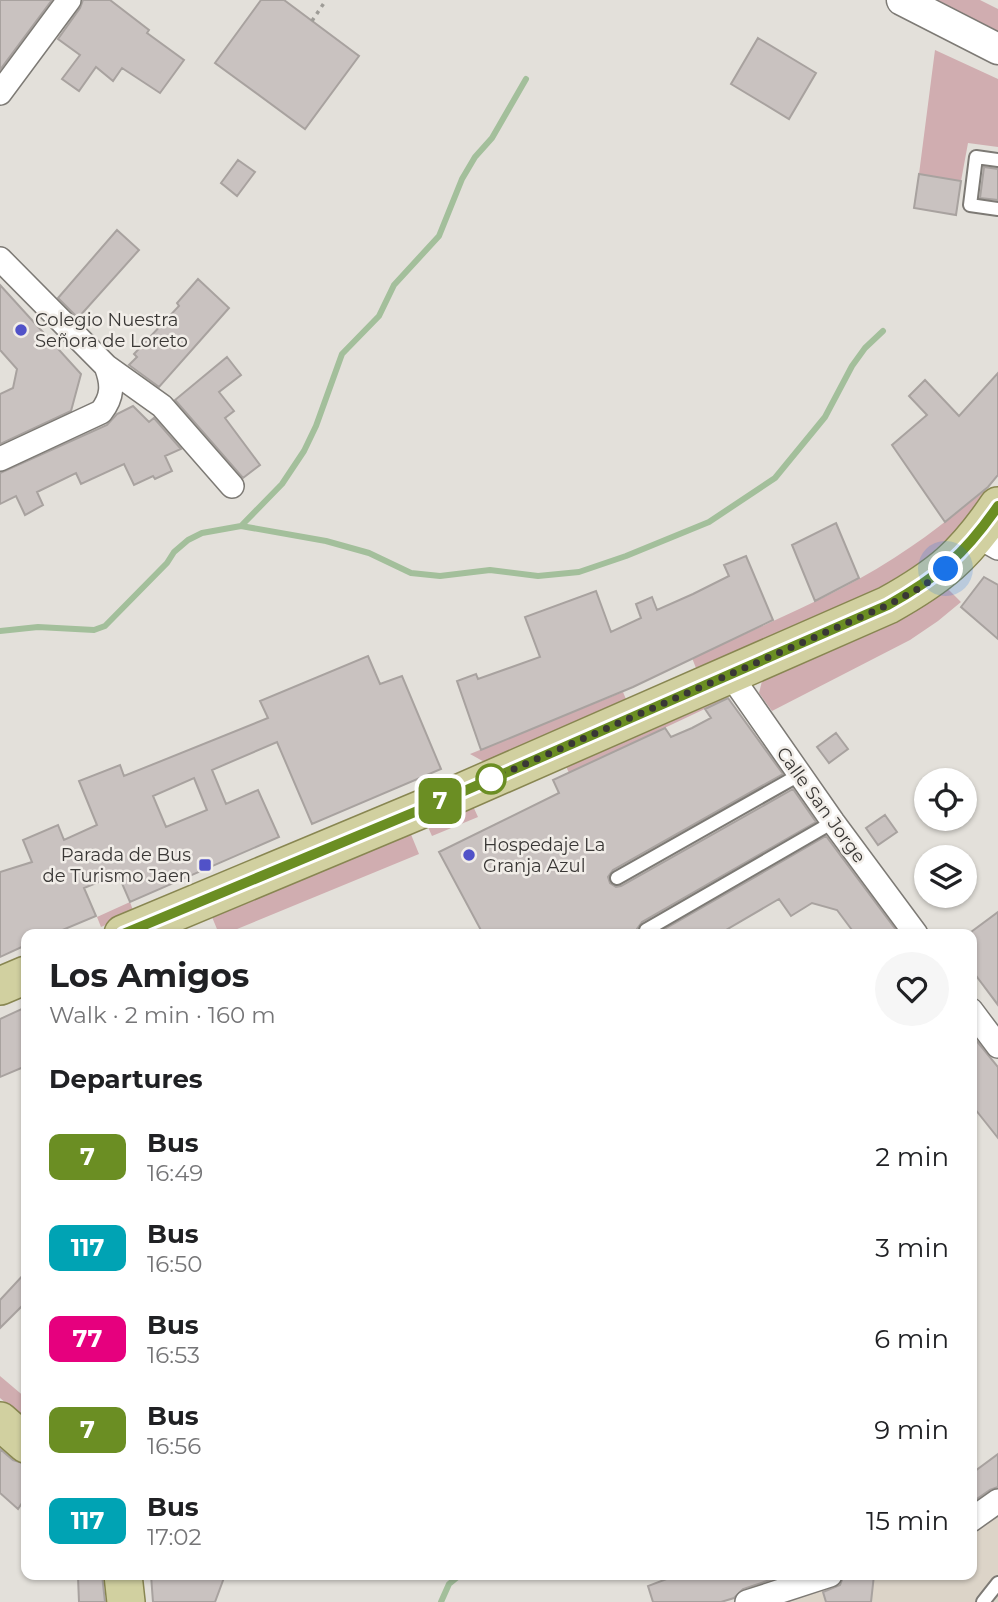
<!DOCTYPE html>
<html lang="en">
<head>
<meta charset="utf-8">
<style>
  :root { --surface:#fff; --page:#f6f6f6; --text:#202124; --muted:#757577 }
  body { margin:0; font-family:Montserrat,sans-serif; background:var(--page); color:var(--text); height:100vh; display:flex; flex-direction:column; font-size:26px; white-space:nowrap }
  * { box-sizing:border-box; margin:0 }
  p { font-size:23px; color:var(--muted) }
  .icon { flex:none; width:38px; height:38px; fill:none; stroke:currentColor; stroke-width:2; stroke-linecap:round; stroke-linejoin:round }
  .map { position:relative; flex:1; overflow:hidden }
  .panel { position:absolute; left:21px; top:929px; width:956px; height:651px; display:flex; flex-direction:column; background:var(--surface); border-radius:14px; box-shadow:0 2px 5px #0004 }
  .panel>* { flex:none }
  .badge { padding:0 14px; border-radius:10px; font-size:24px; line-height:46px }
  .tools { position:absolute; left:914px; top:768px; display:grid; gap:14px }
  .tools a { display:grid; place-items:center; width:63px; height:63px; border-radius:50%; background:var(--surface); box-shadow:0 2px 5px #0004; font-size:35px }
  .you { position:absolute; width:35px; height:35px; margin:-18px; border:5px solid #fff; border-radius:50%; background:#1a73e8; box-shadow:0 0 0 10px #1a73e833 }
  .map>.badge { position:absolute; translate:-50% -50%; box-shadow:0 0 0 4px #fff }
  h2 { padding:0 28px; font-size:26px; line-height:63px }
  .round { display:grid; place-items:center; flex:none; width:74px; height:74px; border-radius:37px; background:var(--page) }
  .headline { display:flex; align-items:center; justify-content:space-between; height:119px; padding:0 28px }
  h1 { font-size:33px; font-weight:700; line-height:52px }
  ul { padding:0; list-style:none }
  li { display:flex; align-items:center; gap:21px; height:91px; padding:0 28px }
  li div { flex:1 }
  li b { display:block; font-size:26px }
  li em { font-style:normal }
  li .badge { min-width:77px; font-weight:700; text-align:center }
  .map>svg:first-child { display:block }
  .built { fill:#dcd4c8 }
  .green { fill:#d0adb0 }
  .lines { fill:none; stroke-linecap:round; stroke-linejoin:round }
  .stream { stroke:#a3bf9b; stroke-width:6 }
  .building { fill:#c9c2c0; stroke:#a8a29f; stroke-width:2; fill-rule:evenodd }
  .service-casing { stroke:#7d7a75; stroke-width:16 }
  .minor-casing { stroke:#7d7a75; stroke-width:26 }
  .tertiary-casing { stroke:#7d7a75; stroke-width:33 }
  .primary-casing { stroke:#888651; stroke-width:40 }
  .path { stroke:#9e9c97; stroke-width:3.5; stroke-dasharray:3.5 5; stroke-linecap:butt }
  .service { stroke:#fff; stroke-width:12 }
  .minor { stroke:#fff; stroke-width:23 }
  .tertiary { stroke:#fff; stroke-width:30 }
  .primary { stroke:#d1d0a0; stroke-width:37 }
  .line-casing { stroke:#fff; stroke-width:16 }
  .line { stroke:#6b8e23; stroke-width:10 }
  .walk { stroke:#393735; stroke-width:7; stroke-dasharray:0 12.6 }
  .poi-dot { fill:#5152c8; stroke:#f1ede8; stroke-width:2.5 }
  .stop-dot { fill:#fff; stroke:#6b8e23; stroke-width:3.5 }
  .labels { text-anchor:middle; stroke-width:5; stroke-linejoin:round; paint-order:stroke }
  .poi-label { font-size:18px; fill:#393735; stroke:#f1ede8; text-anchor:start }
  .street-label { font-size:18px; fill:#393735; stroke:#f1ede8 }
</style>
</head>
<body>
<div class="map">
<svg width="998" height="1602" viewBox="0 0 998 1602">
  <rect width="100%" height="100%" fill="#e3e0da"/>
  <path class="built" d="M998,1513v89h-220l78,-27h115v-43z"/>
  <path class="green" d="M934,0h46l18,9v25z
    M935,50l63,29v68l-30,-4 -7,38 -42,-7z
    M988,487l-22,34 -42,39 -38,24 -87,43 -101,46 -6,-15c74,-35 153,-65 220,-112 27,-18 51,-39 76,-59z
    M947,588l14,14 -23,19 -28,19 -138,71 -13,-18 3,-12 131,-60z
    M726,691l2,7 -159,75 -5,-11z
    M623,692l5,12 -140,60 -18,-10z
    M472,804l6,13 -46,19 -5,-11z
    M410,832l9,22 -194,80h-6l-7,-17z
    M130,902l4,11 -33,14 -4,-10z
    M0,1376l26,22v22l-26,-22z"/>
  <g class="lines">
    <path class="stream" d="M241,526l85,15 43,12 42,20 29,3 50,-6 48,6 41,-4 47,-16 83,-34 66,-44 50,-61 27,-51 13,-18 18,-17
      M0,631l38,-4 56,3 11,-4 62,-63 7,-11 14,-12 14,-7 39,-7 41,-42 22,-33 12,-25 26,-72 37,-38 15,-31 45,-49 23,-57 13,-22 17,-19 34,-59
      M441,1602l8,-18 11,-9"/>
  </g>
  <path class="building" d="M0,0h52l-52,70z
    M83,0h27l39,30 -2,3 37,27 -24,33 -38,-25 -9,13 -17,-14 -17,24 -17,-12 18,-24 -22,-16 22,-31z
    M261,0h23l75,56 -54,73 -90,-66z
    M758,38l58,35 -27,46 -58,-35z
    M238,160l17,12 -18,24 -16,-13z
    M984,167l14,2v31l-18,-2z
    M919,174l42,7 -5,34 -42,-7z
    M117,230l22,20 -61,68 -20,-20z
    M198,279l31,29 -70,79 -30,-22 8,-8 -3,-3 45,-48 -2,-3z
    M0,285l81,89 -10,37 -71,33v-50l13,-6 4,-19 -17,-19z
    M227,357l14,18 -22,17 15,19 -9,7 35,47 -17,13 -68,-78z
    M998,373v102l-10,12 -43,35 -53,-77 35,-30 -18,-19 16,-16 34,36z
    M133,406l16,16 5,-4 27,31 -16,7 7,15 -17,8 -2,-3 -19,9 -10,-21 -43,20 -5,-11 -39,19 6,13 -18,10 -9,-19 -16,8v-31l107,-48 10,-11z
    M836,523l23,55 -44,23 -23,-56z
    M746,556l27,64 -140,67 -152,63 -24,-69 19,-7 2,5 62,-22 -15,-40 71,-26 15,41 30,-14 -5,-14 16,-7 5,13 36,-16 36,-18 -5,-11z
    M984,577l14,8v54l-37,-32z
    M368,656l12,28 22,-8 39,93 -129,55 -35,-82 -65,28 14,34 32,-14 21,47 -149,65 -12,-28 -34,14 12,28 -43,18h-27v11l-26,12v-85l32,-10 -9,-22 35,-15 6,15 33,-15 -18,-44 41,-16 4,11 144,-58 -8,-17zM194,778l13,32 -41,17 -13,-31z
    M728,698l55,76 -170,96 -5,7 2,6 6,4 5,-1 172,-97 23,33 -174,100 -5,7 2,5h-156l-44,-82 120,-59 -6,-13 112,-52 6,9 21,-9 19,-10 -6,-9z
    M836,733l12,16 -19,14 -12,-16z
    M885,815l12,17 -19,13 -12,-17z
    M826,836l73,98h-44l-18,-24 -25,-7 -21,13 -12,-17 -60,35h-63z
    M998,912v93l-27,-36v-37z
    M26,1007v59l-26,11v-58z
    M971,1034l27,33v71l-27,-34z
    M26,1272v30l-26,26v-28z
    M0,1449l13,11 13,4v33l-8,12 -18,-16z
    M998,1454v33l-8,3 -19,13v-29z
    M91,1575h11l3,27h-26l-1,-25z
    M151,1575h74l-10,27h-62z
    M677,1575h108l-42,14 -9,9 -13,4h-68l-5,-16z
    M844,1575h30l-3,27h-45l-3,-10 17,-7z"/>
  <g class="lines">
    <defs>
      <path id="service" d="M998,160l-22,-3 -6,48 28,4
        M617,878l182,-103
        M646,930l187,-108
        M983,1602l15,-19"/>
      <path id="minor" d="M0,93l69,-93
        M0,259l106,107 56,40 70,80
        M0,459l101,-47c12,-15 12,-28 5,-46
        M977,536l21,12
        M729,673l104,149 83,112
        M971,1010l27,36
        M971,1520l27,-19
        M747,1602l83,-27"/>
      <path id="tertiary" d="M902,0l96,49"/>
      <path id="primary" d="M123,934l323,-135 442,-194c52,-29 76,-49 110,-99
        M0,986l26,-11
        M0,1421l26,23
        M123,1575l3,27"/>
    </defs>
    <use href="#service" class="service-casing"/>
    <use href="#minor" class="minor-casing"/>
    <use href="#tertiary" class="tertiary-casing"/>
    <use href="#primary" class="primary-casing"/>
    <path class="path" d="M312,21l14,-21"/>
    <use href="#service" class="service"/>
    <use href="#minor" class="minor"/>
    <use href="#tertiary" class="tertiary"/>
    <use href="#primary" class="primary"/>
  </g>
  <g class="lines">
    <defs>
      <path id="line" d="M123,934l323,-135 442,-194c50,-28 77,-51 110,-99"/>
    </defs>
    <use href="#line" class="line-casing"/>
    <use href="#line" class="line"/>
    <path class="walk" d="M491,779l397,-174 35,-19 23,-17"/>
  </g>
  <g class="poi-dot">
    <circle cx="21" cy="330" r="7"/>
    <circle cx="469" cy="855" r="7"/>
    <rect x="198" y="858" width="14" height="14" rx="3.5"/>
  </g>
  <circle class="stop-dot" cx="491" cy="779" r="14"/>
  <g class="labels">
    <g class="poi-label">
      <text x="35" y="326">Colegio Nuestra<tspan x="35" dy="21">Señora de Loreto</tspan></text>
      <text x="483" y="851">Hospedaje La<tspan x="483" dy="21">Granja Azul</tspan></text>
      <text x="191" y="861" text-anchor="end">Parada de Bus<tspan x="191" dy="21">de Turismo Jaen</tspan></text>
    </g>
    <g class="street-label">
      <text transform="translate(821 805) rotate(54)" y="6">Calle San Jorge</text>
    </g>
  </g>
</svg>
<div class="tools">
<a><svg class="icon" aria-label="locate" viewBox="0 0 24 24"><circle cx="12" cy="12" r="6"/><path d="M12 2v4M12 18v4M2 12h4M18 12h4"/></svg></a>
<a><svg class="icon" aria-label="layers" viewBox="0 0 24 24"><path d="M12 4l9 5-9 5-9-5zM3 14l9 5 9-5"/></svg></a>
</div>
<div class="you" style="left:946px;top:569px"></div>
<b class="badge" style="left:440px;top:801px;background:#6b8e23;color:#fff">7</b>
<section class="panel">
<div class="headline"><div><h1>Los Amigos</h1><p>Walk · 2 min · 160 m</p></div><a class="round"><svg class="icon" aria-label="heart" viewBox="0 0 24 24"><path d="M12 20l-8-8c-3-5 5-10 8-4 3-6 11-1 8 4z"/></svg></a></div>
<h2>Departures</h2>
<ul>
<li><span class="badge" style="background:#6b8e23;color:#fff">7</span><div><b>Bus</b><p>16:49</p></div><em>2 min</em></li>
<li><span class="badge" style="background:#00a3b4;color:#fff">117</span><div><b>Bus</b><p>16:50</p></div><em>3 min</em></li>
<li><span class="badge" style="background:#e6007e;color:#fff">77</span><div><b>Bus</b><p>16:53</p></div><em>6 min</em></li>
<li><span class="badge" style="background:#6b8e23;color:#fff">7</span><div><b>Bus</b><p>16:56</p></div><em>9 min</em></li>
<li><span class="badge" style="background:#00a3b4;color:#fff">117</span><div><b>Bus</b><p>17:02</p></div><em>15 min</em></li>
</ul>
</section>
</div>
</body>
</html>
